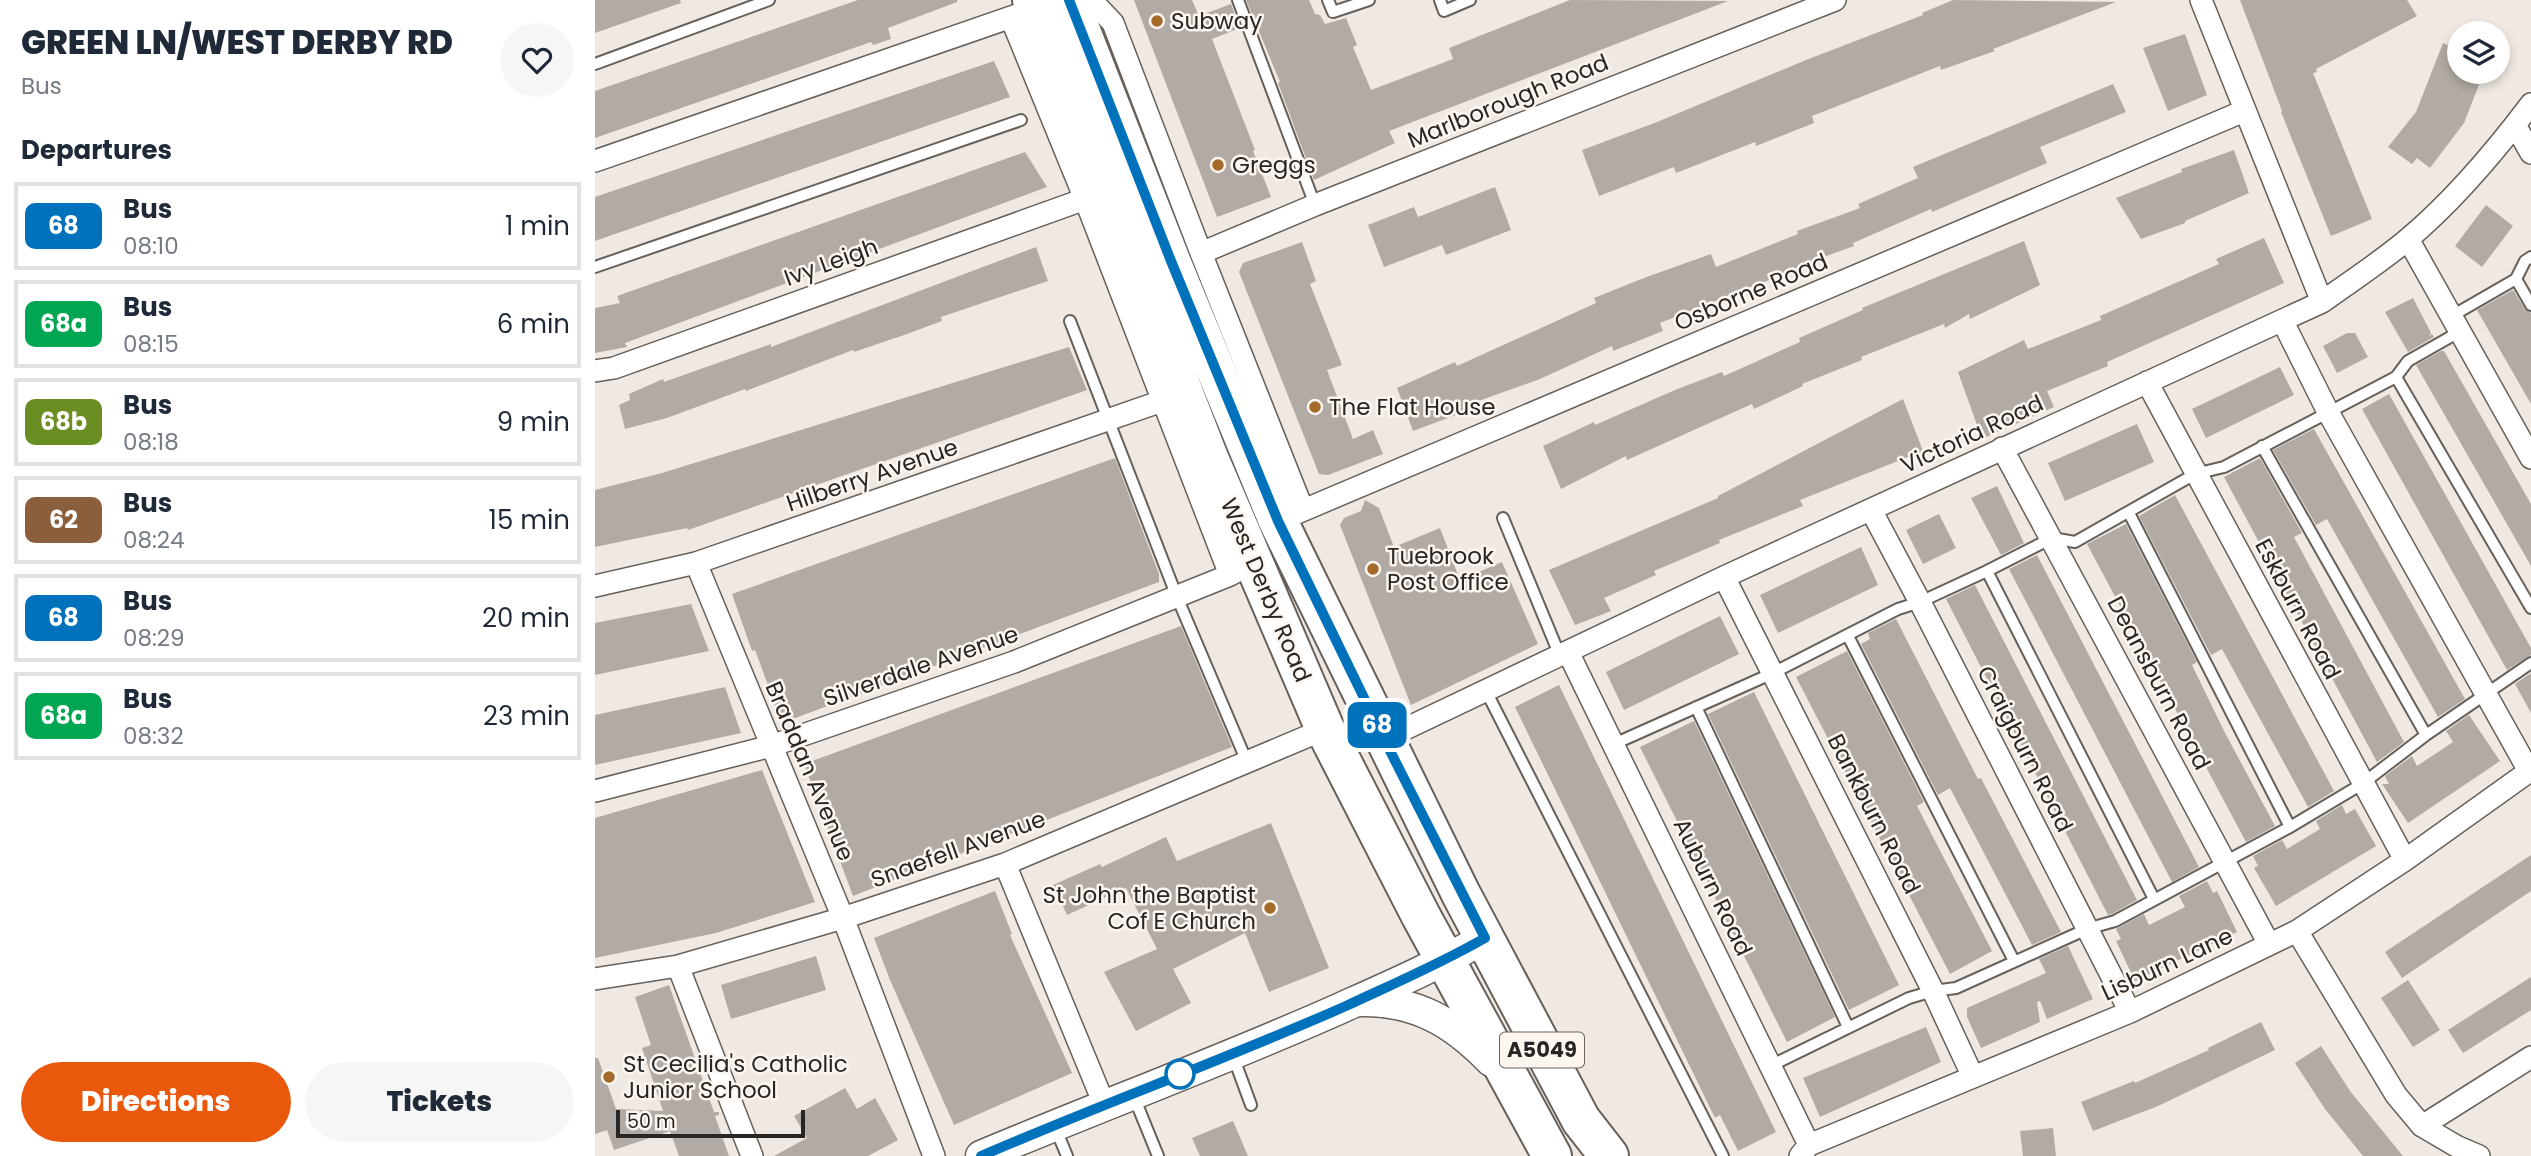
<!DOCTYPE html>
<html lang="en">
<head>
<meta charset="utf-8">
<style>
  :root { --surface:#fff; --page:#f6f6f7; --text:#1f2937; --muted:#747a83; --line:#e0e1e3; --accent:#ea580c }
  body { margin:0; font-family:Poppins,sans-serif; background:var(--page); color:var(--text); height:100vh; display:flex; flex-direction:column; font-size:26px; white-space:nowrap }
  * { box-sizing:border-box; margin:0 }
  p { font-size:23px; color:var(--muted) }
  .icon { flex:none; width:38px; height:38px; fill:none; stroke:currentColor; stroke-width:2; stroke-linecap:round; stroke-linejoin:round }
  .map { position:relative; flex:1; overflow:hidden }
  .sheet { display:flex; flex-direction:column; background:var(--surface); width:595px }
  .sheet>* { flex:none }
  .badge { padding:0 14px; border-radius:10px; font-size:24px; line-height:46px }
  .tools { position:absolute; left:1852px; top:21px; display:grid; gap:14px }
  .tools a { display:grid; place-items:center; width:63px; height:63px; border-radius:50%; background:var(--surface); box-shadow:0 4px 10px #0003; font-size:35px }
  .scale { position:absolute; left:21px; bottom:18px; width:189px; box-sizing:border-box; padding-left:7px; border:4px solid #282624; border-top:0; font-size:19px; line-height:24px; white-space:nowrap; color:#282624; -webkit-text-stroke:5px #fdf6f0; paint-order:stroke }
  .map>.badge { position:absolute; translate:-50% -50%; box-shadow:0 0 0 4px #fff }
  h2 { padding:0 21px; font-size:26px; line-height:63px }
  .round { display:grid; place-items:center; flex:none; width:74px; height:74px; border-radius:37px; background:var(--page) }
  .headline { display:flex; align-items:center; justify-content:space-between; height:119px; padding:0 21px }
  h1 { font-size:33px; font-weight:800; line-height:52px }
  .cta { display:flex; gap:14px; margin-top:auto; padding:14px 21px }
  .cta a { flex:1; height:80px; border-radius:42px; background:var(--accent); color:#fff; font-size:28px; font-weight:800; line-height:80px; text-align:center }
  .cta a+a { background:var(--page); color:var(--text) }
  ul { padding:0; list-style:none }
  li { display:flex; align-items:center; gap:21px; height:88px; margin:0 14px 10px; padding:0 7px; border:4px solid var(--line); border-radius:0px }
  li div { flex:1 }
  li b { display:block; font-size:26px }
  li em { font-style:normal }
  li .badge { min-width:77px; font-weight:700; text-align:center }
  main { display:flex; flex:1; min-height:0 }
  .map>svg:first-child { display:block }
  .building { fill:#b2aba5 }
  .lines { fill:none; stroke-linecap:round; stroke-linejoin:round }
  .lane-casing { stroke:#66605b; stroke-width:14 }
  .street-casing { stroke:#66605b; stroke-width:24 }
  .secondary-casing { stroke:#66605b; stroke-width:33 }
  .highway-casing { stroke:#66605b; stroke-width:42 }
  .lane { stroke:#fff; stroke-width:10 }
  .street { stroke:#fff; stroke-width:21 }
  .secondary { stroke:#fff; stroke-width:30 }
  .highway { stroke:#fff; stroke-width:38 }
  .line-casing { stroke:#fff; stroke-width:16 }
  .line { stroke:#0072bc; stroke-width:10 }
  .poi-dot { fill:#a36a29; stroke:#fdf6f0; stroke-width:2.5 }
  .stop-dot { fill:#fff; stroke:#0072bc; stroke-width:3.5 }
  .labels { text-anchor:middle; stroke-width:5; stroke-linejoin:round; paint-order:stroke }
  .shield { fill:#fdf6f0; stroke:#686461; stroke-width:2 }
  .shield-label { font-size:21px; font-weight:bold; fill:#282624 }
  .poi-label { font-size:23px; fill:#282624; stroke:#fdf6f0; text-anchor:start }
  .street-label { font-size:23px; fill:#282624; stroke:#fdf6f0 }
</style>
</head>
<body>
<main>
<section class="sheet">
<div class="headline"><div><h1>GREEN LN/WEST DERBY RD</h1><p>Bus</p></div><a class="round"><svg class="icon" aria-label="heart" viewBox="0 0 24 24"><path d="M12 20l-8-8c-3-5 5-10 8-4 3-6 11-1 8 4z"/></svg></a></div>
<h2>Departures</h2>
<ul>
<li><span class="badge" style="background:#0072bc;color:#fff">68</span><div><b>Bus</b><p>08:10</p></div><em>1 min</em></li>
<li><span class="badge" style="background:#00a651;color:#fff">68a</span><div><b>Bus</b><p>08:15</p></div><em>6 min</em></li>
<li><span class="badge" style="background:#6b8e23;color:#fff">68b</span><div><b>Bus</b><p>08:18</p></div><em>9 min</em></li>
<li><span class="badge" style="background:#8b5e3c;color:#fff">62</span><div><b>Bus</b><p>08:24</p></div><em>15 min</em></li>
<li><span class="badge" style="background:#0072bc;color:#fff">68</span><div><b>Bus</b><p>08:29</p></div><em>20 min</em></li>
<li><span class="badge" style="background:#00a651;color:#fff">68a</span><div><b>Bus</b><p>08:32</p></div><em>23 min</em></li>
</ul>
<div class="cta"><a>Directions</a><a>Tickets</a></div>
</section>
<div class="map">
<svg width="1936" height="1156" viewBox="0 0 1936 1156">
  <rect width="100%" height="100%" fill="#f0e9e3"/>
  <path class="building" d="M0,0h85l1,3 -86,30z
    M263,0h99v2l-69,26 3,11 -18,6 -2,-3 -276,96v-47z
    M539,0h58l7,16 32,-12 9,24 -28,11 43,111 -2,1 18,46 -54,20z
    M651,0h63l6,14 5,1 5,9 21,-6 11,27 -4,2 18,43 82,-31 -4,-11 121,-48 158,1 -339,130 6,12 -81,37 -36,-97 2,-1z
    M1358,0l163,2 -123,47 2,2 -54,19 -1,-4 -128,50 2,7 -58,23 -1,-4 -79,31 -2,-6 -75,29 -17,-46 75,-28 149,-62 117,-45 -1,-2z
    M1645,0h167l10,16 -101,53 1,3 -4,1 59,146 -41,17 -50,-124 1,-1z
    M1590,34l22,61 -39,16 -25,-63z
    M1848,43l16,7v22h25l-20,51 -34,45 -13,-10 -5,6 -24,-17 28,-35z
    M399,61l16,36 -415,144v-44z
    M1518,84l13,28 -86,35 7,16 -115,49 -1,-3 -78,34 1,3 -55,20 1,2 -140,55 3,8 -50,20 -1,-5 -72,33 -70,25 2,5 -59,22 -16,-43 58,-26 2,4 139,-63 -2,-5 50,-20 67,-24 5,13 82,-33 -1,-3 63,-23 -2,-4 60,-26 -5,-11z
    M1639,150l15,43 -64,28v2l-44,16 -25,-41 66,-26 -1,-3z
    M430,152l22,35 -422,156 2,4 -32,6v-45l25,-5 -3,-7z
    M900,187l16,43 -65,25 -4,-10 -58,22 -16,-42 46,-18 4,10z
    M1891,205l27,21 -31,41 -27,-21z
    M1669,238l20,45 -177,79 1,4 -61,25 7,16 -72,32 -24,-67 66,-32 4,9 73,-29 -1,-4 119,-52 -3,-5z
    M1429,241l16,44 -70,34 -1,-5 -24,14 -1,-4 -83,33 1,3 -60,24 1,2 -49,23 -2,-5 -125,56 -1,-4 -65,33 -18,-43 51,-24 1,3 80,-35 47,-18 2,4 76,-34 -1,-4 64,-28 -1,-2z
    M707,242l14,39 -6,3 32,81 -15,5 26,69 20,-9 10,24 -55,21 -9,-1 -80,-202 4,-9z
    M441,247l12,34 -107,36 1,4 -35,13 -53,18 -1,-2 -107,41 -1,-2 -78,29 -42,11 -6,-24 11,-5 -1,-6 34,-15 1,3 107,-38v3z
    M1918,290l12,19 6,4v91l-54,-94z
    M1818,298l18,35 -2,3 3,-2 2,3 -26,15 -23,-40z
    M1752,333h8l13,24 -31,16 -14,-27z
    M474,347l18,43 -399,140 -1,-2 -92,19v-57l67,-17z
    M1846,351h3l87,153v62l-115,-201z
    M1685,367l14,28 -88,43 -14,-29z
    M1794,394l142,254v7l-24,15 -145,-261z
    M1308,399l20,52 -123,49 3,6 -84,34 1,3 -66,28 2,4 -52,23 7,13 -36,14 -26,-55 169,-72v-2z
    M1542,424l17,38 -89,39 -17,-38z
    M1719,429l151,270 -27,18 -111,-198 -11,6 -43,-75z
    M520,458l44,116v8l-377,141 -27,-73 -3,1 -20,-57z
    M1665,458l42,75 -8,4 110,205 -27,20 -153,-285z
    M1402,486l27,57 -23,12 -30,-57z
    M1580,495l159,296 -26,16 -86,-158 -11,6 -72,-139z
    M770,500l14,8 15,39 46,-19 20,52 42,-18 36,82 -127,61 -71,-180 4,-7 17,-7z
    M1344,514l17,34 -33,16 -17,-34z
    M1531,524l71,138 -5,3 32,66 51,95 -29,16 -159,-298z
    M1266,547l17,38 -100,48 -18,-38z
    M1442,555l162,312 -27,15 -163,-313z
    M1380,585l162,315 -25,14 -4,1 -162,-316z
    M96,604l18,47 -114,24v-52z
    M1125,616l19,38 -115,56 -18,-38z
    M1301,619l82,160 3,-1 80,154 -29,13 -82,-157 -12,7 -77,-151 9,-5 -2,-6z
    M586,626l51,121 -379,149 -49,-132z
    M1252,651l77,151 -7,4 75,145 -42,23 -154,-297z
    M1936,673v40l-16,-29z
    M964,685l217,447 -38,19 -18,-36 -5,3 -200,-411z
    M130,687l16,46 -146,32v-50z
    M1159,692l145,293 -50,25 -141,-296z
    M1874,715l31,46 -92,62 -26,-39h7l-4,-8 27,-20 5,10 36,-24 -7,-11z
    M1099,721l141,296 -48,25 -147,-295z
    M167,770l53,132 -99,31 -121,25v-140z
    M1747,805l4,9 9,-5 21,37 -100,60 -22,-38 4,-2 -5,-10 29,-16 5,9 33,-20 -4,-8z
    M676,823l58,145 -60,24 -24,-59 -72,36 18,34 -55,28 -32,-59 53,-23 -31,-61 -59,27 -14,-30 47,-21 2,3 64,-30 11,24z
    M1936,855v36l-129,87 -17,-26z
    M1612,881l6,12 4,-2 20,41 -102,49 -19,-40 5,-2 -5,-10 28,-15 5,11 36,-18 -6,-11z
    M400,891l17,43 -2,1 62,138 -118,52 -64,-145 -16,-42z
    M1473,946l25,53 -46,20 -7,-18 -3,1 3,20 -59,26 -14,-31v-9l79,-35 -7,-14z
    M221,956l10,34 -95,29 -10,-34z
    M1936,977v33l-68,43 -15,-23z
    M1813,980l32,50 -27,17 -32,-49z
    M74,985l45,127h5v3l-4,1 14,40h-50l-9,-25 -56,19 -7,-20 -12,4v-76h3l18,51 47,2 -21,-63 9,-3 -16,-48z
    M1666,1022l14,28 -117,56 -65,25 -12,-29 53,-21 1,2 74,-33 -1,-2z
    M1331,1027l15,35 -121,55 -17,-39z
    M1726,1046l29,45 53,65h-40l-38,-47 -30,-46z
    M250,1088l12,21 18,-11 23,42 -30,16h-94l33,-18 -13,-22z
    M638,1121l15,35h-48l-8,-18z
    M1458,1128l3,28h-33l-3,-25z"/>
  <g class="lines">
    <defs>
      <path id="lane" d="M643,0l77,205
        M733,0l5,12 36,-12
        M845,0l4,11 26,-11
        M0,64l174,-64
        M0,267l426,-147
        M1921,279l15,26
        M1855,317l66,-38 9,-18 6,-4
        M475,321l107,276 70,165
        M1801,377l135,231
        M1667,446l164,289
        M1534,513l161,314
        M908,518l57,138
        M1392,571l167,328
        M1253,636l166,325
        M891,691l237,465
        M1101,707l152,320
        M1019,744l159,-71 125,-64 22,-7 67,-31 65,-33 23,4 120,-68 29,-7 172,-90 12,-16 51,-29
        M638,1056l18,49
        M1175,1066l139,-68 24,-7 23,-3 131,-59 28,-8 175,-94 72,-43 64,-49 105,-72
        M539,1097l24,59
        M460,1127l12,29"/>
      <path id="street" d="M493,0l7,4 18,19 88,230 102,257
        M1606,0l121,302
        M416,18l74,181 145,376
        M1920,125l16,28
        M0,161l428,-148
        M1813,239l123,219
        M606,253l114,-48 520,-205
        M1688,322l45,90 201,359
        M0,371l19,-3 471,-169
        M1552,382l258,478
        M1407,448l267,496
        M1276,510l49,92 210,410
        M683,521l966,-410
        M101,563l147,355 91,238
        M1129,577l209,414 40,86
        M0,586l101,-23 466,-162
        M973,652l241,493
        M789,739l340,-162 598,-275c29,-21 59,-40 86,-63 44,-37 89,-90 123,-135
        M0,791l176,-45 243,-84 216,-87 24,-13
        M410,864l99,240
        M1702,931l99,164 26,31 36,21 21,9
        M83,966l74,190
        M0,979l83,-13 165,-48 162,-54 320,-135
        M1827,1126l109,-69
        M1205,1156l9,-11 321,-133 167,-81 108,-71 126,-90"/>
      <path id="secondary" d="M765,1001c56,-1 93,21 131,60
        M386,1156c119,-50 241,-95 360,-148 49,-22 97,-43 144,-70"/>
      <path id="highway" d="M437,0l177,458 116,271 96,187 131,240
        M474,0l102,261 107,260 183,373 120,226 28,36"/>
    </defs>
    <use href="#lane" class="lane-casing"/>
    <use href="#street" class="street-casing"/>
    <use href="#secondary" class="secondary-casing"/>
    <use href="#highway" class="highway-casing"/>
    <use href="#lane" class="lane"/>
    <use href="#street" class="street"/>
    <use href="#secondary" class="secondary"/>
    <use href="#highway" class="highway"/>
  </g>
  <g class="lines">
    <defs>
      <path id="line" d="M386,1156c121,-52 245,-97 365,-150 47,-22 94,-42 139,-68l-101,-199 -106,-218 -107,-260 -102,-261"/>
    </defs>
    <use href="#line" class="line-casing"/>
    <use href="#line" class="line"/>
  </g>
  <g class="poi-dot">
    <circle cx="562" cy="21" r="7"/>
    <circle cx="623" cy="165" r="7"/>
    <circle cx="720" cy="407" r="7"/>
    <circle cx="778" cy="569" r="7"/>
    <circle cx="675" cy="908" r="7"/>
    <circle cx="14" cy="1077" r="7"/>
  </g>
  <circle class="stop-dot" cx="585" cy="1074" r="14"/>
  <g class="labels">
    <rect class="shield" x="905" y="1032.5" width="84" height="35" rx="5"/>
    <g class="shield-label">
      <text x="947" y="1057">A5049</text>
    </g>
    <g class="poi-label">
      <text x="576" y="29">Subway</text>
      <text x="637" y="173">Greggs</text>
      <text x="734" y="415">The Flat House</text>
      <text x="792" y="564">Tuebrook<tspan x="792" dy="26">Post Office</tspan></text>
      <text x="661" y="903" text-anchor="end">St John the Baptist<tspan x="661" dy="26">Cof E Church</tspan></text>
      <text x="28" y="1072">St Cecilia's Catholic<tspan x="28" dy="26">Junior School</tspan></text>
    </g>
    <g class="street-label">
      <text transform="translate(913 101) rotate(-22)" y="8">Marlborough Road</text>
      <text transform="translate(236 262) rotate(-20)" y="8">Ivy Leigh</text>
      <text transform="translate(1156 292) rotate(-23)" y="8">Osborne Road</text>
      <text transform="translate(1377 434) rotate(-25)" y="8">Victoria Road</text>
      <text transform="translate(277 475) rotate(-19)" y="8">Hilberry Avenue</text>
      <text transform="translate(671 590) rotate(67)" y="8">West Derby Road</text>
      <text transform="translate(1703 609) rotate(62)" y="8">Eskburn Road</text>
      <text transform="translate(326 666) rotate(-19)" y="8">Silverdale Avenue</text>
      <text transform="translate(1564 683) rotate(62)" y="8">Deansburn Road</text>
      <text transform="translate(1430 749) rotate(63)" y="8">Craigburn Road</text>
      <text transform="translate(215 771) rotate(67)" y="8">Braddan Avenue</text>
      <text transform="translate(1279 814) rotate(63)" y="8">Bankburn Road</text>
      <text transform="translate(363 849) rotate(-20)" y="8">Snaefell Avenue</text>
      <text transform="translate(1118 887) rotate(64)" y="8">Auburn Road</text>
      <text transform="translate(1572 964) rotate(-25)" y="8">Lisburn Lane</text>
    </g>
  </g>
</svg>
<div class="tools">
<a><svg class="icon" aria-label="layers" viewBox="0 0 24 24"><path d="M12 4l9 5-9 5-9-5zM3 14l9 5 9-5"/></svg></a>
</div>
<div class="scale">50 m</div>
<b class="badge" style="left:782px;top:725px;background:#0072bc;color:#fff">68</b>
</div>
</main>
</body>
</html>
